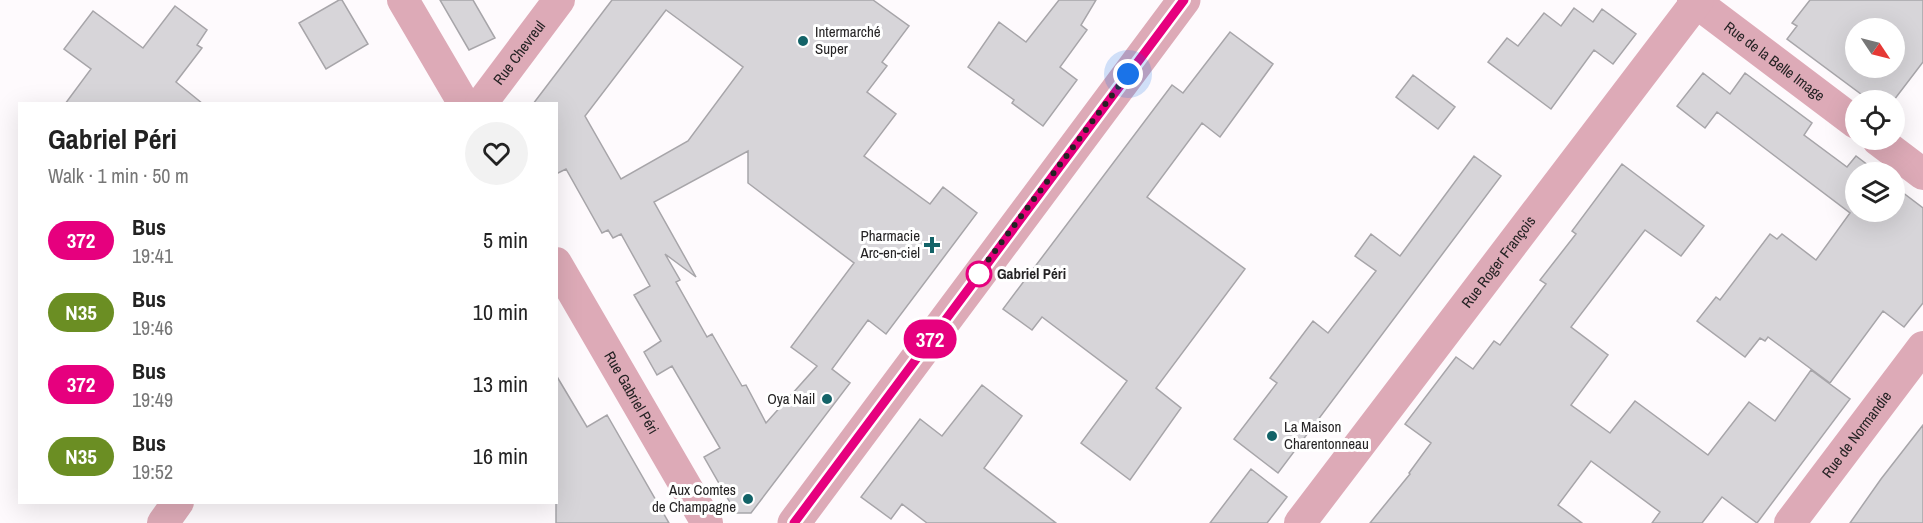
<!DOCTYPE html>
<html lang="en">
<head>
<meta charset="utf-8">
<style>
  :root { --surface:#fff; --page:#f2f2f2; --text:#222; --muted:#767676 }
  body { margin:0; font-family:"Archivo Narrow",sans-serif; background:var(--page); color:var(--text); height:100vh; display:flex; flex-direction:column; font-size:22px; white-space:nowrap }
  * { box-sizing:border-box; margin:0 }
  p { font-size:20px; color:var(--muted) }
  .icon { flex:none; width:33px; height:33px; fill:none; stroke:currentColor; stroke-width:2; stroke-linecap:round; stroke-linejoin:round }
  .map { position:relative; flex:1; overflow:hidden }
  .details { position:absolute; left:18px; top:102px; width:540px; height:402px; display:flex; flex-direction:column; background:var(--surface); border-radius:0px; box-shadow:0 6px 24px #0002 }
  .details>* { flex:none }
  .badge { padding:0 12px; border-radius:20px; font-size:21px; line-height:39px }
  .needle { width:39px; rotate:125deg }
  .tools { position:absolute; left:1845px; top:18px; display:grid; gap:12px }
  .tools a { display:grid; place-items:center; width:60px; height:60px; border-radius:50%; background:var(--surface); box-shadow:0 6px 24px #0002; font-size:30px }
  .you { position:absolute; width:30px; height:30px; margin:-15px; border:4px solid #fff; border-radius:50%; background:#1a73e8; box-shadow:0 0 0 9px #1a73e833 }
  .map>.badge { position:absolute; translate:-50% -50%; box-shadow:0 0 0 3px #fff }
  .round { display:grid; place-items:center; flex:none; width:63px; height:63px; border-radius:32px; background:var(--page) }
  .overview { display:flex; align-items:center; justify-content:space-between; height:102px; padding:0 30px }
  h1 { font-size:28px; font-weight:700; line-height:45px }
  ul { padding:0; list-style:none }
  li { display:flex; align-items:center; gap:18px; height:72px; padding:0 30px }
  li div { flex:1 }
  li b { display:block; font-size:22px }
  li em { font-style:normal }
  li .badge { min-width:66px; font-weight:700; text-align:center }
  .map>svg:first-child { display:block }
  .building { fill:#d7d5d9; stroke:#a7a5a9; stroke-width:1.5; fill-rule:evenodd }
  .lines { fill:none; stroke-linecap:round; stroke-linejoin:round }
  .minor { stroke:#ddaab7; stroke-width:32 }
  .tertiary { stroke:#ddaab7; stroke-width:33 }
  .line-casing { stroke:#fff; stroke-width:14 }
  .line { stroke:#e6007e; stroke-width:9 }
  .walk { stroke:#252324; stroke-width:6; stroke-dasharray:0 10.8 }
  .poi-dot { fill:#136368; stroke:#fff; stroke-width:2 }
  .stop-dot { fill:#fff; stroke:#e6007e; stroke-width:3 }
  .labels { text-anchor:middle; stroke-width:6; stroke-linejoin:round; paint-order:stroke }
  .poi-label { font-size:15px; fill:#252324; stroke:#fff; text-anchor:end }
  .street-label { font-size:15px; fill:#252324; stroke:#fff }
  .stop-label { font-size:15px; font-weight:bold; fill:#252324; stroke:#fff; text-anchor:start }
</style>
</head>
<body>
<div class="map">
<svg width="1923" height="523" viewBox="0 0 1923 523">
  <rect width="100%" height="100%" fill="#fefafd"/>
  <path class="building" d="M339,0h3l26,44 -42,25 -27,-46z
    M440,0h33l22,38 -26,12z
    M612,0h261l36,26 -27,36 5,4 -20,26 29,22 -32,42 66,48 13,-17 34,26 -91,121 -18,-14 -36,49 18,14 -99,130h-15l-32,-56 16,-9 -48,-82 -15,9 -13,-23 17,-11 -27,-46 16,-9 -29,-52 -8,4 -5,-8 -6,3 -36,-64 -10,5v-70h-23zM666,10l77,57 -55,74 -67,38 -36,-63zM748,151v32l106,80 -63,84 26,19 -51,57 -20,-38 -4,1 -30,-52 -5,3 -31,-55 4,-2 -15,-26 31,23 -42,-75z
    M1059,0h37l-15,25 6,5 -27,37 17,13 -34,46 -31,-23 2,-3 -46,-33 31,-45 27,20z
    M1810,0h113v62l-29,38h-25l-82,-61 10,-13 -5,-3zM1856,28h38v40h-38z
    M175,6l32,24 -10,15 5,3 -26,34 27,22h-138l26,-35 -27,-20 29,-38 50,37z
    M1574,8l19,14 9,-13 34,25 -23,30 -19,-14 -43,59 -63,-47 19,-24 11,8 26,-33 17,13z
    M1230,32l43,32 -53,73 -18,-14 -55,74 98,72 -89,119 25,20 -51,72 -49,-37 46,-62 -85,-64 -10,13 -29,-21 169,-224 11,8z
    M1703,73l27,21 15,-21 67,50 -8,12 43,32 9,-11 21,16h-21v40h38v-26l29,22v95l-19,24 -21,-16 -53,72 -62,-46 -3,4 -5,-3 -15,19 -48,-36 19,-24 4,3 50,-66 7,5 5,-5 34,26 34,-47 -133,-101 -12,16 -28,-22z
    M1413,75l42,32 -17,22 -42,-32z
    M1474,156l27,20 -223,297 -44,-34 43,-56 -7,-5 43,-57 15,12 48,-62 -21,-15 16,-22 29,22z
    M1622,164l82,62 -23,30 -36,-26 -74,97 37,28 -37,50 39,28 25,-32 73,54 41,-53 26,19 36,-51 39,29 -93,124 -35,-26 -20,26h-50l8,-11 -69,-51 -33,44 24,18h-212l40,-49 -1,-1 22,-30 -26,-19 51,-67 17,12 21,-28 6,4 46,-61 -6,-4 36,-46 -4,-3z
    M556,375l31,52 20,-12 62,108h-113z
    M982,385l40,31 -38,52 72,55h-129l-25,-19 -11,15 -30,-22 59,-78 22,17z
    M1923,425v98h-73l31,-44z
    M1251,469l36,28 -20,26h-57z"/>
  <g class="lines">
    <g class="minor">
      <path d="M403,0l61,104"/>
      <path id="s1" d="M1693,0l163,123"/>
      <path id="s2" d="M481,104l78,-104"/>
      <path d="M1878,140l45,34"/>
      <path id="s3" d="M556,263l151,260"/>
      <path d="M163,523l15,-21"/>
      <path id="s4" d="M1300,523l398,-523"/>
      <path id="s5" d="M1790,523l133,-176"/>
    </g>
    <path class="tertiary" d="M794,523l390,-523"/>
  </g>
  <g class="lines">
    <defs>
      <path id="line" d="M794,523l390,-523"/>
    </defs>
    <use href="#line" class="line-casing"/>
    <use href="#line" class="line"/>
    <path class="walk" d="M979,274l-2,1 151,-201"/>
  </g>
  <g class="poi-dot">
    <circle cx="803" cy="41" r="6"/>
    <path d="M929 236h6v6h6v6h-6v6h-6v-6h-6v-6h6z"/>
    <circle cx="827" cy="399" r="6"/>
    <circle cx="1272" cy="436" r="6"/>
    <circle cx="748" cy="499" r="6"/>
  </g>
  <circle class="stop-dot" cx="979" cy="274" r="12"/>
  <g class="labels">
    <g class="poi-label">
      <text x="815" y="37" text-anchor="start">Intermarché<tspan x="815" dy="17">Super</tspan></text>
      <text x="920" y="241">Pharmacie<tspan x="920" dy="17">Arc-en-ciel</tspan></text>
      <text x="815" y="404">Oya Nail</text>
      <text x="1284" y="432" text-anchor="start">La Maison<tspan x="1284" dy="17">Charentonneau</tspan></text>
      <text x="736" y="495">Aux Comtes<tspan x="736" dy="17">de Champagne</tspan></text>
    </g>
    <g class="street-label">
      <text dy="5" stroke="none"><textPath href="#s2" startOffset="64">Rue Chevreul</textPath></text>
      <text dy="5" stroke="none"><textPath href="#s1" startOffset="102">Rue de la Belle Image</textPath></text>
      <text dy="5" stroke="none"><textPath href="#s4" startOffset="328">Rue Roger François</textPath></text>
      <text dy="5" stroke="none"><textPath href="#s3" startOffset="150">Rue Gabriel Péri</textPath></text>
      <text dy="5" stroke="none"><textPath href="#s5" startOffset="111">Rue de Normandie</textPath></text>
    </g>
    <g class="stop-label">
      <text x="997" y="279">Gabriel Péri</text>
    </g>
  </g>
</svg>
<div class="tools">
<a><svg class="needle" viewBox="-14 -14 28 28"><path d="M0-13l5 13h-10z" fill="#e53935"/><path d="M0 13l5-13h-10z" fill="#767676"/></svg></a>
<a><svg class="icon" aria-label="locate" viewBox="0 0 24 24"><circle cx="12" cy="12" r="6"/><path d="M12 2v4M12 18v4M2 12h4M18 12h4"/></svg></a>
<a><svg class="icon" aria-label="layers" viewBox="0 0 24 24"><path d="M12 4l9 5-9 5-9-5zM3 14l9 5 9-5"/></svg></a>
</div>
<div class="you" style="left:1128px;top:74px"></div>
<b class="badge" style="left:930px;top:339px;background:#e6007e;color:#fff">372</b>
<section class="details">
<div class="overview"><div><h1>Gabriel Péri</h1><p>Walk · 1 min · 50 m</p></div><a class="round"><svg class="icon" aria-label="heart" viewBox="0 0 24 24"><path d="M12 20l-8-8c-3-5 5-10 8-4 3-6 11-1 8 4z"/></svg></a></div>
<ul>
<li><span class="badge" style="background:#e6007e;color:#fff">372</span><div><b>Bus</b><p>19:41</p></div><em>5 min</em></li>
<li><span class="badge" style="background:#6b8e23;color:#fff">N35</span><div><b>Bus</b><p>19:46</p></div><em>10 min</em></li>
<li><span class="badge" style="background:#e6007e;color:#fff">372</span><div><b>Bus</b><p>19:49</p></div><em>13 min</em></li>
<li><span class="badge" style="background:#6b8e23;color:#fff">N35</span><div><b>Bus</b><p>19:52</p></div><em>16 min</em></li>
</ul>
</section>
</div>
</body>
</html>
